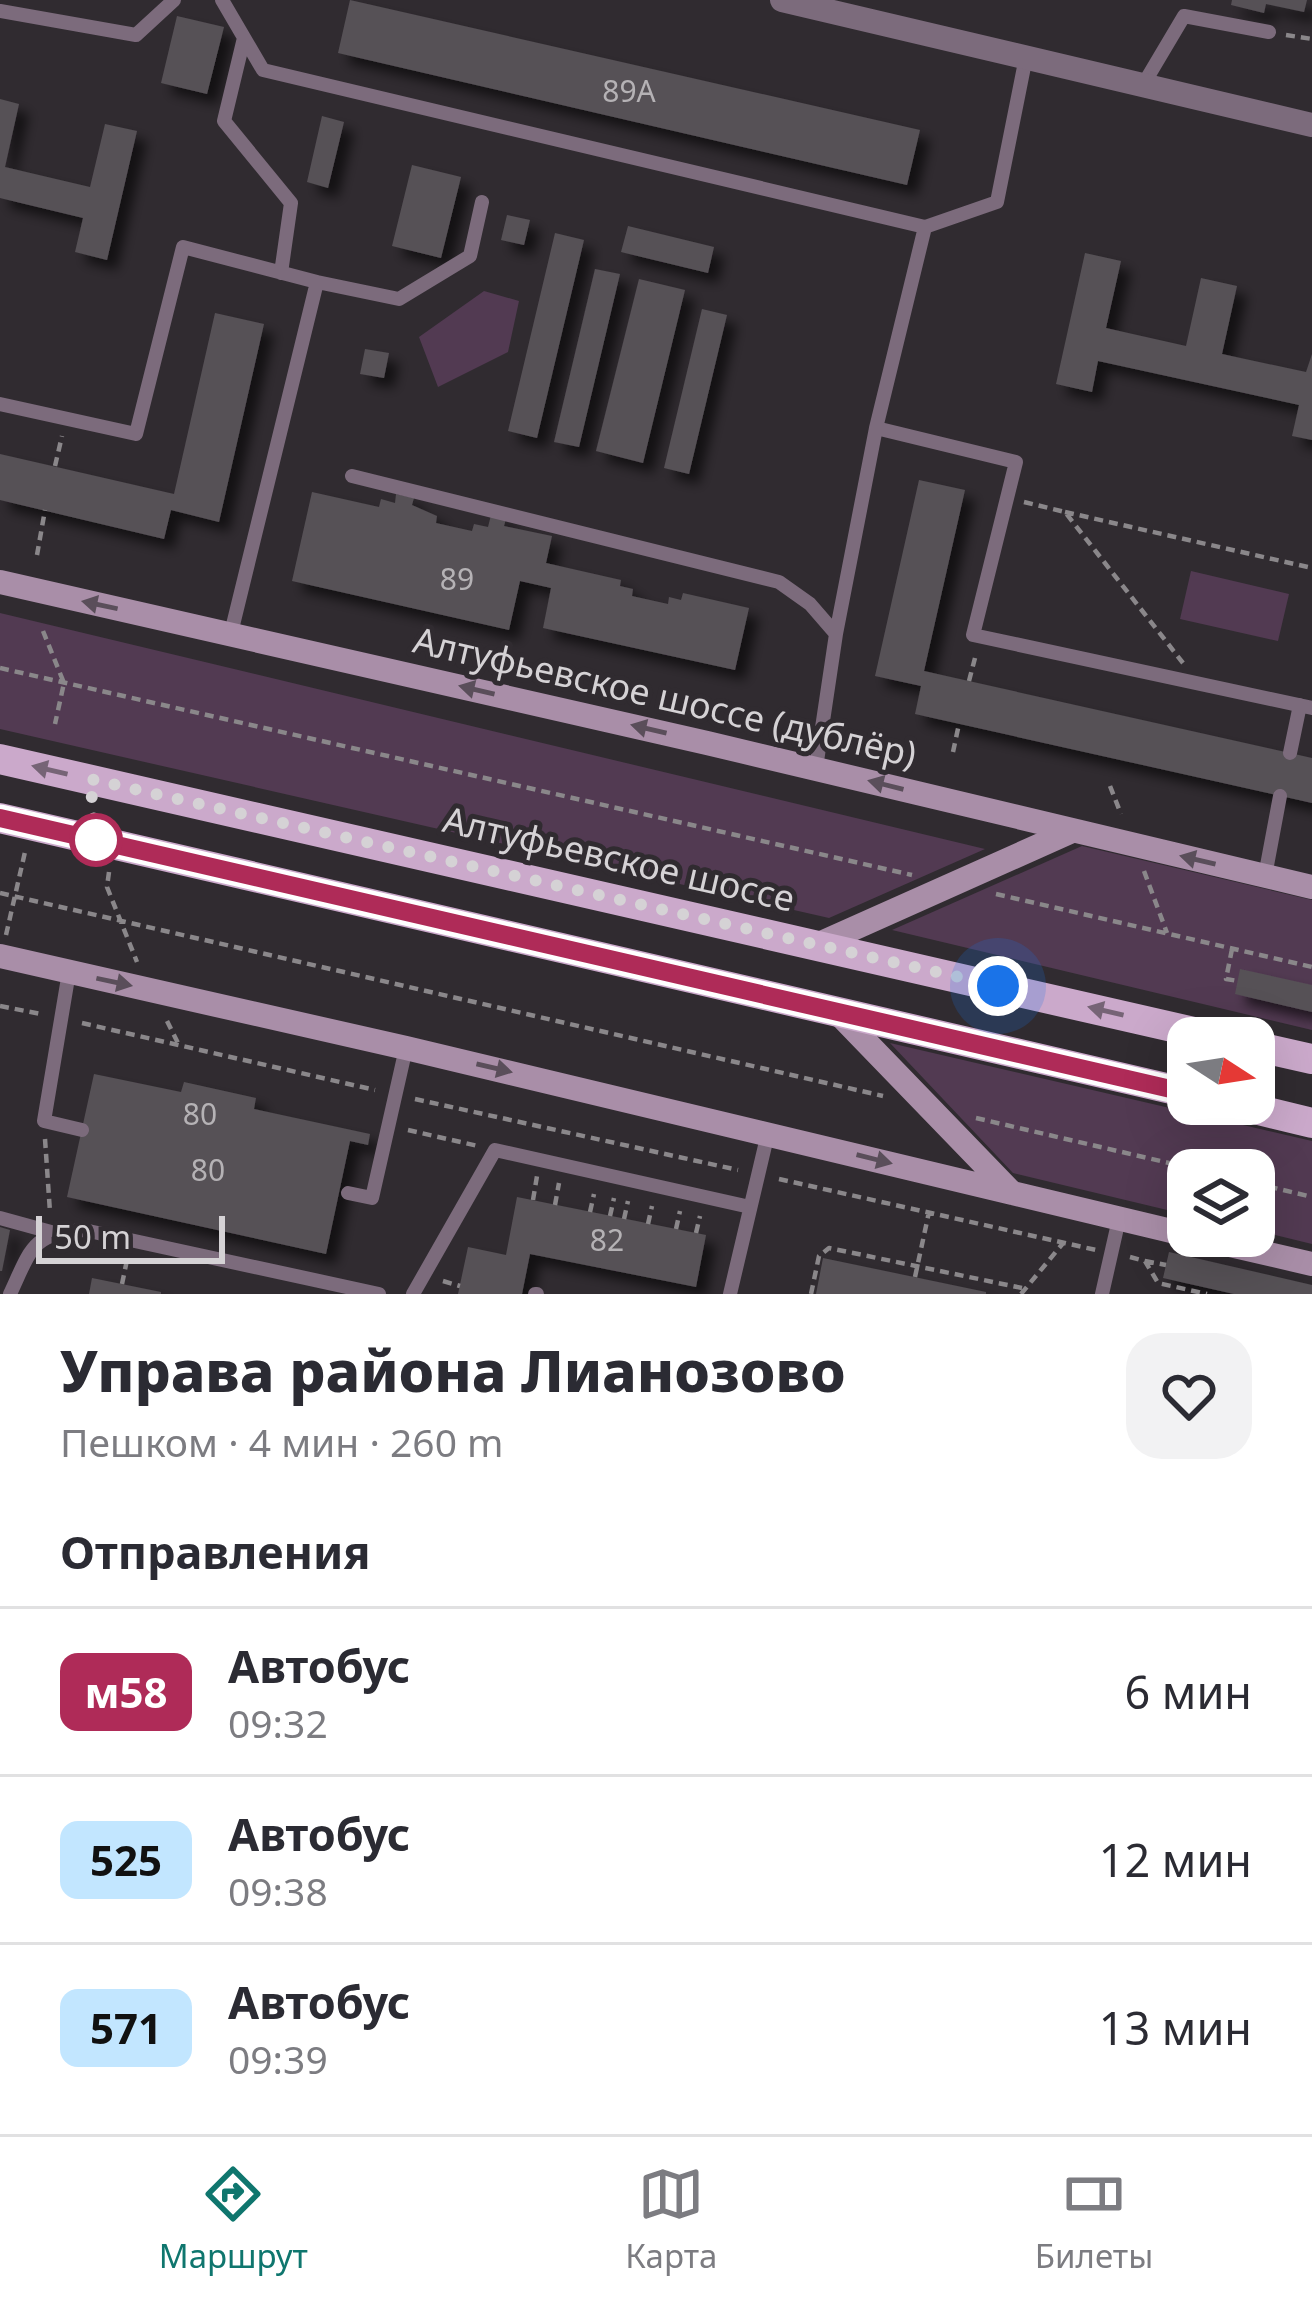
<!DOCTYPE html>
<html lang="ru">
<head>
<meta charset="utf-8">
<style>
  :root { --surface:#fff; --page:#f2f2f3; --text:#2b2b33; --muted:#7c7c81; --line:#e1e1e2; --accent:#0f766e }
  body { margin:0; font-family:"Noto Sans",sans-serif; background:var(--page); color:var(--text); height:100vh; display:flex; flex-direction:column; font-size:45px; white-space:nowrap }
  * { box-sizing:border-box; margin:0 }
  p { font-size:39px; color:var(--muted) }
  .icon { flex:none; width:66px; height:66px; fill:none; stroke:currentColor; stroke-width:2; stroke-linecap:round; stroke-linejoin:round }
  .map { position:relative; height:1294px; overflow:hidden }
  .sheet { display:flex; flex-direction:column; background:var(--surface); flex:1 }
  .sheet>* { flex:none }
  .badge { padding:0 24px; border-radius:18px; font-size:42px; line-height:78px }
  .needle { width:78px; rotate:102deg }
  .controls { position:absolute; left:1167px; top:1017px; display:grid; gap:24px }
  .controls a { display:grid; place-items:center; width:108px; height:108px; border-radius:24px; background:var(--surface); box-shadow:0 12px 48px #0002; font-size:60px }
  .scale { position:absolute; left:36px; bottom:30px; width:189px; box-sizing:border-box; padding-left:12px; border:6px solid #d5d2d5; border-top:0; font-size:33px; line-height:42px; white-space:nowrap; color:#d5d2d5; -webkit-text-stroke:9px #302b30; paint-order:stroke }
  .you { position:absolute; width:60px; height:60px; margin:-30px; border:9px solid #fff; border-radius:50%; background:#1a73e8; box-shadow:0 0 0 18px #1a73e833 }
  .map>.badge { position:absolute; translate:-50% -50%; box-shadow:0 0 0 6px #fff }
  h2 { padding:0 60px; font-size:45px; line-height:108px }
  .round { display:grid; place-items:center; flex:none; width:126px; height:126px; border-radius:36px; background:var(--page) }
  .headline { display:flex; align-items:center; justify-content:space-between; height:204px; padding:0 60px }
  h1 { font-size:57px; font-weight:800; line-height:90px }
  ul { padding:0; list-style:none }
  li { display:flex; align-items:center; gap:36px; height:168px; padding:0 60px; border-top:3px solid var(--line) }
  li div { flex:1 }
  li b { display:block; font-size:45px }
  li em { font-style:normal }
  li .badge { min-width:132px; font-weight:700; text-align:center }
  .menu { display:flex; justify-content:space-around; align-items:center; height:168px; border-top:3px solid var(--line); background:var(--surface); font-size:33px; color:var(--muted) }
  .menu a { display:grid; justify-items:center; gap:6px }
  .menu .active { color:var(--accent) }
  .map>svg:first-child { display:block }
  .green { fill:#523a52 }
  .building { fill:#565156; filter:url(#shadow) }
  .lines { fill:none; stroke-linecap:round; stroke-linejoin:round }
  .path { stroke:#8a878a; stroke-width:4.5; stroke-dasharray:9 6; stroke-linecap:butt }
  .lane { stroke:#7c6b7c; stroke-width:14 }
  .street { stroke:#7c6b7c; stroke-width:24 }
  .secondary { stroke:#a98ea8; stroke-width:24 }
  .primary { stroke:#cba9cb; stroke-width:30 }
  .oneway { fill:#5a4e5a }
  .oneway2 { fill:#766476 }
  .line-casing { stroke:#fff; stroke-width:27 }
  .line { stroke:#af2b58; stroke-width:18 }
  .walk { stroke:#d5d2d5; stroke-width:12; stroke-dasharray:0 21.6 }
  .stop-dot { fill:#fff; stroke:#af2b58; stroke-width:6 }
  .labels { text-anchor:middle; stroke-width:10; stroke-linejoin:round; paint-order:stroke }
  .number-label { font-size:30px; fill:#b5b2b5 }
  .street-label { font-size:36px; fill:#d5d2d5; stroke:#302b30 }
</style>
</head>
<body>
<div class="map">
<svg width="1312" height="1294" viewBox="0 0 1312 1294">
  <defs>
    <filter id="shadow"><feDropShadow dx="10" dy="10" stdDeviation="6" flood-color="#0009"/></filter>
  </defs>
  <rect width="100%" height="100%" fill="#302b30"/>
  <path class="green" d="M484,291l35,10 -11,51 -70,35 -19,-50z
    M1191,571l98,23 -11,47 -98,-22z
    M0,613l985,236 -156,69 -829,-189z
    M1082,846l230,54v130l-420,-100z
    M890,1043l422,98v103l-58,-14v-60h-66v45l-175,-42z"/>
  <path class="building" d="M350,0l570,130 -13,55 -569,-132z
    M1232,0h75l-3,12 -38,-8 -2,9 -33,-8z
    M177,16l47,11 -17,67 -46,-11z
    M0,99l19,5 -14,63 85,20 15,-63 32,7 -30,129 -32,-8 8,-34 -83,-20z
    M322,116l22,6 -16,66 -21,-6z
    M412,165l49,12 -20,81 -49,-12z
    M507,215l23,5 -6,25 -23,-5z
    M628,226l86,21 -6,26 -87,-21z
    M555,233l29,7 -47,198 -29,-7z
    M1085,253l36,8 -15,67 80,18 15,-68 36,8 -15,68 84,18 6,-18v86l-20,-4 7,-31 -201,-44 -6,31 -36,-8z
    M595,269l25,5 -41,173 -25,-5z
    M639,279l46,11 -42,173 -47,-12z
    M702,309l25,6 -38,159 -25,-6z
    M215,313l49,11 -45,198 -48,-12 -7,29 -164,-39v-46l174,40z
    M365,349l24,4 -5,25 -24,-4z
    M919,480l46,10 -41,181 388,87v45l-397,-89 6,-28 -46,-10z
    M312,492l67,15 2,-8 14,4 1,-9 18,4 -2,7 25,11 -1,7 36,8 2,-7 14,3 3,-12 15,4 -2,7 48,10 -6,27 75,17 -1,6 13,3 -1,7 36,8 1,-7 12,3 2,-7 66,15 -14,62 -192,-42 8,-40 -31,-7 -11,49 -217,-49z
    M1240,969l72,16v27l-77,-18z
    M94,1074l87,18 3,-10 72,16 -2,11 116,25 -2,11 -18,-4 -24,113 -259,-57z
    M517,1197l189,38 -10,52 -166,-33 -8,40h-64l10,-47 38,8z
    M0,1227l10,3 -8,41h-2z
    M1169,1252l143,33v9h-78l-71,-16z
    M823,1258l163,34v2h-170z
    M92,1278l69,14v2h-72z"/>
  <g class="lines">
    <path class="path" d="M1286,35l26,4
      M55,466l7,-30
      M1024,502l41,10 118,151
      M1065,512l247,56
      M37,555l8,-45
      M43,631l21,52 -9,41
      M0,668l912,207
      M969,681l6,-23
      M953,752l6,-28
      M1110,786l11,28
      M1144,871l23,62
      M109,872l-2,15 30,75
      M0,893l883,203
      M996,894l316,73
      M6,935l19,-83
      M1232,949l-6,30 12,2
      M0,1006l41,8
      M167,1021l11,22
      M82,1023l293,67
      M415,1099l323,71
      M976,1118l223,52
      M408,1130l70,16
      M45,1139l5,73
      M779,1179l317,71
      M1254,1183l58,14
      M533,1200l4,-24
      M555,1205l4,-22
      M590,1212l4,-18
      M610,1216l4,-18
      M624,1219l4,-18
      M648,1224l4,-18
      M676,1229l4,-18
      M696,1233l4,-17
      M1130,1257l15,4 13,22 49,11
      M1145,1261l21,4
      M915,1277l14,-65
      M443,1281l17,5
      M122,1284l5,-24
      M811,1294l8,-38 10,-8 193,40
      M1021,1294l43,-52"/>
    <path class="lane" d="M222,0l41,70 662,157
      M0,11l136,24 38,-35
      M244,38l-20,83 67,82 -10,70
      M1143,85l41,-69 85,16
      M317,282l82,17 71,-43 12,-54
      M0,404l136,30 47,-187 134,35 -86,351
      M876,428l140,34 -43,173 339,73
      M352,476l427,106 31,22 26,30
      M1290,753l10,-48
      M816,768l20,-134 40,-206 49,-201 72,-25 29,-145
      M1265,876l15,-80
      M69,972l-25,149 38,9
      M348,1193l24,5 34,-150
      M0,1218l51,14
      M10,1294c21,-45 22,-61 74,-64l295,64
      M413,1294l82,-144 255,57
      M535,1294h2
      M730,1294l38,-161
      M1102,1294l17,-75"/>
    <path class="street" d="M782,0l530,125"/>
    <path class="secondary" d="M0,582l707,161 605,144
      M819,944l253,-113
      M0,956l406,92 782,187
      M836,1011l176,182
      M1191,1236l121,28"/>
    <path class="primary" d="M0,759l1220,279
      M0,818l1188,275
      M1254,1046l58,13
      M1234,1104l78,19"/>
  </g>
  <defs><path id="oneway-solid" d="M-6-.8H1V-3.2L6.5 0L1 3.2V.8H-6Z" transform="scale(3)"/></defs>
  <g class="oneway">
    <use href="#oneway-solid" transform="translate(100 605) rotate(-168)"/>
    <use href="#oneway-solid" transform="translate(477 690) rotate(-167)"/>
    <use href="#oneway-solid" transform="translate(649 729) rotate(-167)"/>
    <use href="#oneway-solid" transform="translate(886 785) rotate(-166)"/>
    <use href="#oneway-solid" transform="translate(1198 860) rotate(-167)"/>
    <use href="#oneway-solid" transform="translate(114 982) rotate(12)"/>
    <use href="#oneway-solid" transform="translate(494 1068) rotate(13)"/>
    <use href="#oneway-solid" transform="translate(874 1159) rotate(14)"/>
  </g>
  <g class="oneway2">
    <use href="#oneway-solid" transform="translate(50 770) rotate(-167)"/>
    <use href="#oneway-solid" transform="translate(1106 1011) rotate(-167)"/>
  </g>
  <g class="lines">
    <defs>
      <path id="line" d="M0,818l1188,275"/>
    </defs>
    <use href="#line" class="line-casing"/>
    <use href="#line" class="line"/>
    <path class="walk" d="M96,840l-6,-61 908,207"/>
  </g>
  <circle class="stop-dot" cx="96" cy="840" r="24"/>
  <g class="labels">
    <g class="number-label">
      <text x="629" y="102">89А</text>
      <text x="457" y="590">89</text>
      <text x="200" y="1125">80</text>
      <text x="208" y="1181">80</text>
      <text x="607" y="1251">82</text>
    </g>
    <g class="street-label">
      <text transform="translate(665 697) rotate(13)" y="13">Алтуфьевское шоссе (дублёр)</text>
      <text transform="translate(619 859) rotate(13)" y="13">Алтуфьевское шоссе</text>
    </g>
  </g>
</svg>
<div class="controls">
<a><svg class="needle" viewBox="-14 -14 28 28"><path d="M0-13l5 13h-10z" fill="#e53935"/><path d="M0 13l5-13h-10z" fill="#7c7c81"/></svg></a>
<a><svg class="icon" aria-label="layers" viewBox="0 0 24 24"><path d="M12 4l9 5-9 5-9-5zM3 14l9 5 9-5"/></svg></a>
</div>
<div class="scale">50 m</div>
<div class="you" style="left:998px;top:986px"></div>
</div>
<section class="sheet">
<div class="headline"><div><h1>Управа района Лианозово</h1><p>Пешком · 4 мин · 260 m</p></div><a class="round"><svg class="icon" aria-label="heart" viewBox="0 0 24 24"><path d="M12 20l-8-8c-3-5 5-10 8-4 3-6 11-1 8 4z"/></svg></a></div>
<h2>Отправления</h2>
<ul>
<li><span class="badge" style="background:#af2b58;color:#fff">м58</span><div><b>Автобус</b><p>09:32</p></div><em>6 мин</em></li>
<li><span class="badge" style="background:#c2e6ff;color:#111">525</span><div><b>Автобус</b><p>09:38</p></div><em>12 мин</em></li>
<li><span class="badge" style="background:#c2e6ff;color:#111">571</span><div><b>Автобус</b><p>09:39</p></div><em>13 мин</em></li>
</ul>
</section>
<nav class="menu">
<a class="active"><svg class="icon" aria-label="directions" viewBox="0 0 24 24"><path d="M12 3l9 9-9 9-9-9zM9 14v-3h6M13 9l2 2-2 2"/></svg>Маршрут</a>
<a><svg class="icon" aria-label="map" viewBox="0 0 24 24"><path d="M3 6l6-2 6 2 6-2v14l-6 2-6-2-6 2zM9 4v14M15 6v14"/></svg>Карта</a>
<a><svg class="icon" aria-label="tickets" viewBox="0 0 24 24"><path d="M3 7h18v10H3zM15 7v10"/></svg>Билеты</a>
</nav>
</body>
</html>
